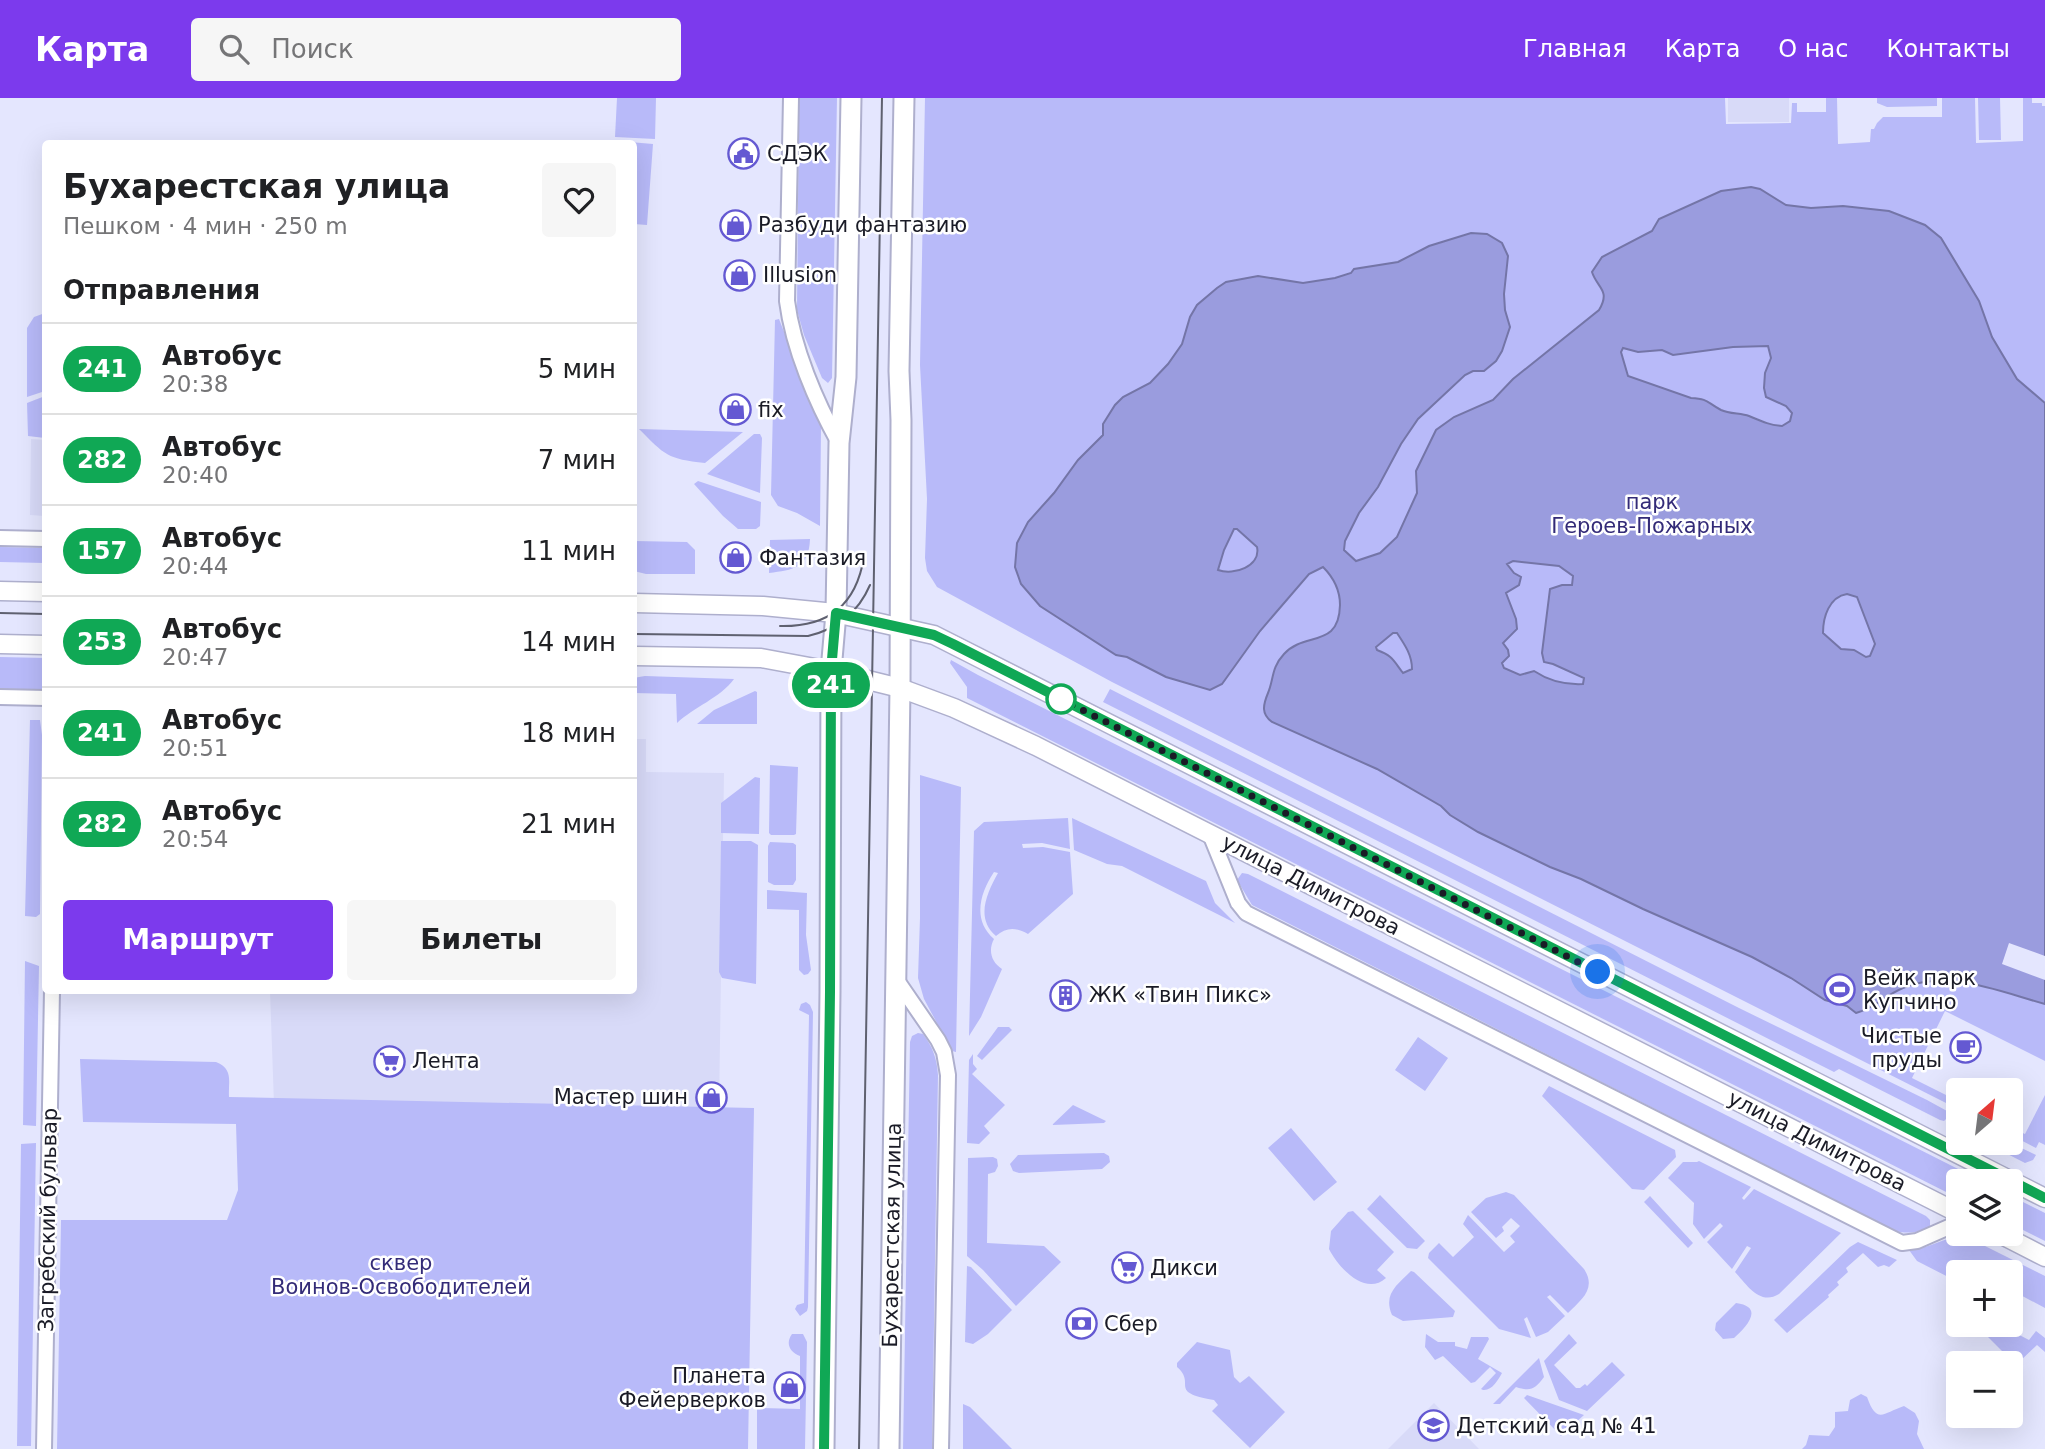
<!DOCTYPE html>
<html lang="ru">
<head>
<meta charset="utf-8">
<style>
  :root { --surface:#fff; --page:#f6f6f6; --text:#202124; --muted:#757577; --line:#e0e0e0; --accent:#7c3aed }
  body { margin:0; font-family:"DejaVu Sans",sans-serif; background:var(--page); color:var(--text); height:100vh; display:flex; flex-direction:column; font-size:26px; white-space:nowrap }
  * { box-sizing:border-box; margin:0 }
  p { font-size:23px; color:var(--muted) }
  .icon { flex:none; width:38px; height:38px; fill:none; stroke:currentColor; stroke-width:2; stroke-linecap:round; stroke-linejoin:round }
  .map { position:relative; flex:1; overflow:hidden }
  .details { position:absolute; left:42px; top:42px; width:595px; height:854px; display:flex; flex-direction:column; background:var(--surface); border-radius:7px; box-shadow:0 7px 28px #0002 }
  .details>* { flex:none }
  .badge { padding:0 14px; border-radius:23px; font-size:24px; line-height:46px }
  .needle { width:46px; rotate:28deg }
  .buttons { position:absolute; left:1946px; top:980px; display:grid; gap:14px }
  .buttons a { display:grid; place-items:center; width:77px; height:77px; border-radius:7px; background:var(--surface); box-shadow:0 7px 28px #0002; font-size:35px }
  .you { position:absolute; width:35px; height:35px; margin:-18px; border:5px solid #fff; border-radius:50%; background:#1a73e8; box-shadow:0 0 0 10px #1a73e833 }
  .map>.badge { position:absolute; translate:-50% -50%; box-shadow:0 0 0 4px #fff }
  h2 { padding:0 21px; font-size:26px; line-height:63px }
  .round { display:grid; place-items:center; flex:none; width:74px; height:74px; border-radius:7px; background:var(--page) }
  .overview { display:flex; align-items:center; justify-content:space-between; height:119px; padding:0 21px }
  h1 { font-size:33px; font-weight:600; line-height:52px }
  .action { display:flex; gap:14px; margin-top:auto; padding:14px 21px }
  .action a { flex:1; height:80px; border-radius:7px; background:var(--accent); color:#fff; font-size:28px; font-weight:600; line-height:80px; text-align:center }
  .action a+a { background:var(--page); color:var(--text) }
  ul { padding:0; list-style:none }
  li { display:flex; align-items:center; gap:21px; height:91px; padding:0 21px; border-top:2px solid var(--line) }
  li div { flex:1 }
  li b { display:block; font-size:26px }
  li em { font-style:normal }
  li .badge { min-width:77px; font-weight:700; text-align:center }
  header { display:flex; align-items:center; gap:42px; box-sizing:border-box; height:98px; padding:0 35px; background:var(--accent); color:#fff }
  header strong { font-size:33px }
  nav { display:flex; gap:38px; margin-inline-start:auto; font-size:24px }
  .search { width:490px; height:63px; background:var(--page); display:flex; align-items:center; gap:18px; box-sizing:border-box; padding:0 24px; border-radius:7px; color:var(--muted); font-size:26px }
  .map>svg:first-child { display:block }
  .built { fill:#d8daf8 }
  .green { fill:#b8baf9 }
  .water { fill:#9a9cde; stroke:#7475a7; stroke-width:2; fill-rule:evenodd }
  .pier { fill:#e4e6fe }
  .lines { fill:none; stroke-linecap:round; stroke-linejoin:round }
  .minor-casing { stroke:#aeafcd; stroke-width:18 }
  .tertiary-casing { stroke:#aeafcd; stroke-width:21 }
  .secondary-casing { stroke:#aeafcd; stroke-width:23 }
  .minor { stroke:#fff; stroke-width:14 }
  .tertiary { stroke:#fff; stroke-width:18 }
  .secondary { stroke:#fff; stroke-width:19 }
  .tram { stroke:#5f6170; stroke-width:2 }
  .line-casing { stroke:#fff; stroke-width:16 }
  .line { stroke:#10a855; stroke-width:10 }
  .walk { stroke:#1a1b26; stroke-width:7; stroke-dasharray:0 12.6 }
  .stop-dot { fill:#fff; stroke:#10a855; stroke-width:3.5 }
  .labels { text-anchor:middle; stroke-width:5; stroke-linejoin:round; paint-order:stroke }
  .poi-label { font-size:21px; fill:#1a1b26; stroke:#fff; text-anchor:start }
  .park-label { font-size:21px; fill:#332b78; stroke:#fff }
  .street-label { font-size:21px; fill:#1a1b26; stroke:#fff }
</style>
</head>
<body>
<header>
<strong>Карта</strong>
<div class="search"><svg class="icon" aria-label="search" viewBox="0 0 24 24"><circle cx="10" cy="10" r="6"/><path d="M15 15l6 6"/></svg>Поиск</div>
<nav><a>Главная</a><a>Карта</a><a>О нас</a><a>Контакты</a></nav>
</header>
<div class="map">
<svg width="2045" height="1351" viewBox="0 0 2045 1351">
  <rect width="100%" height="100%" fill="#e4e6fe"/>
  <path class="built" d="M1728,0h61v24h-61z
    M31,341l14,1v76l-15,-1z
    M634,641h12v33l78,1 -5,335 -445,-4 -4,-113 364,-1z
    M1434,1305l45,46h-91z"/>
  <path class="green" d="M617,0h39l-1,41 -40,-2z
    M799,0h38l-5,280 -4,5 -6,-5 -18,-43 -7,-25z
    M925,0h800l1,26 65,-1 1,-20h5v9h29v-14h11l1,46 32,-2 1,-13h3l3,-6 6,-6h59v-19h33l1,45 47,-2v-43h9v5h10v3h3v955l-100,-50 -33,67 44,22 -2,4 -4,1 -838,-423 -175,-95 -10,-16 -2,-13 2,-59 -7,-134z
    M1877,0h60v8l-50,1 -10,-4z
    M1978,0h22l1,42h-22z
    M618,43l35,3 -6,81 -13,-1v-80l-16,-1z
    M45,215v78l-18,6v-69l7,-11z
    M779,221l42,107 -1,100 -23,-13 -19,-7 -7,-11 4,-175z
    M45,298v42l-17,-2 -1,-33z
    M639,331l104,3 -38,31c-38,-4 -40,-8 -66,-34z
    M754,336h6l2,4 -2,55 -53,-19z
    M698,383l63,21 -1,24 -4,3h-18l-15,-13 -29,-32z
    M810,441c-1,29 -17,31 -41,34l1,-33z
    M634,443l53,1 8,8v24h-49l-12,-3z
    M0,449l45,1v15l-45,-1z
    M0,559l45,1v31h-45z
    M951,562l27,15 1004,506h-24v17l-991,-500v-11l-17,-24z
    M639,579l6,-1 89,3c-14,19 -40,28 -57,44l-1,-29 -42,-1v-15z
    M1110,591l629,319 188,92 20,11v7l-3,3 -4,-1 -101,-51 -5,3 -731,-370z
    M755,593l2,1v32h-60l17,-14z
    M30,622h10l2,15 -2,179 -4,3 -11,-1z
    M770,667l28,2 -2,67 -2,1h-23l-2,-2z
    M920,677l41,12 -5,265 -4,-1 -28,-52 -6,-21 2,-60z
    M755,679l5,1 -1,56 -38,-1v-30z
    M1068,720l2,31 -28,-6 -20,1 1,4 20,-1 27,5 3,42 -45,40c-12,-7 -22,-7 -32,2 -21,-18 -9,-43 2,-63l-4,-1c-14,21 -22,48 0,67 -6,11 -3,23 8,30l-21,48 -12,19 5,-205 10,-9z
    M1072,720l134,63 9,22 20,20 -113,-57 -15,-2 -33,-14z
    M721,743h30l7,4 -2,139 -34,-6 -3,-6z
    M770,744l23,1 3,2v35l-3,5h-19l-6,-3v-36z
    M1242,775l6,1 678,342 4,4v6c-8,7 -24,8 -34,5l-644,-326 -15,-25z
    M767,792l40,3 -1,42 5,35 -3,4 -4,1 -5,-5v-60l-32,-1z
    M25,863l14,5 -3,160 -13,-1z
    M806,904l4,3 3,7 -5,295 -1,4 -7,5 -5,-7 2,-4 7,-2 5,-288 -10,-5 2,-6z
    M998,929h11l3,3 -30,30 -5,-4z
    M918,935l5,1c10,13 14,25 15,41l-6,374h-29l7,-407 2,-6z
    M1418,939l30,21 -23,33 -30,-21z
    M973,956v10l4,5 -5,5 33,31 -21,21 6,7 -11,11 -12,-1 2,-83z
    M80,961l136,3c18,7 12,20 13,35l525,11 -6,341h-691l4,-229h166l11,-30 -2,-66 -153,-2z
    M1549,988l126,64 1,7 -32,33 -12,-1 -90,-93z
    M2045,997v50l-6,-3 -3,6 -25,-13v-7l14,6z
    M1073,1007l33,16 -2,2 -52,2z
    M1291,1030l46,54 -23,19 -46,-53z
    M36,1045l-5,303h-14l4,-302z
    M1986,1045h25l25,12 -3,5 -8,3z
    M1104,1055l5,3 1,6 -8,7 -83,4 -6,-2 -3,-7 8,-9z
    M993,1059l4,2 1,7 -3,6 -7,2 -1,69 57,3 17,16 -45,44 -33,-36 -16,-14 1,-98z
    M1699,1063l52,26 -9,11 2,2 10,-11 87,44 -62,61c-19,12 -32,-9 -44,-22l16,-24 -4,-2 -15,23 -25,-27 16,-16 -3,-3 -16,16 -11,-15 1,-21 -26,-25 15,-16h14z
    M1506,1094l8,3 70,74c13,20 -3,31 -16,44l-18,-18 -3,2 18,19 -17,16 -12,5 -9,-20 -3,2 7,19 -32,-9 -71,-71 1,-5 10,-10 14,14 21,-20 -11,-13 5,-9 36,37 11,-10 -5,-6 10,-10 -9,-8 -9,9 2,4 -8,7 -25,-26 15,-14z
    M1380,1097l45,46 -8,8 -10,-1 -40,-39z
    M1650,1098l43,47 -5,5 -44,-46z
    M2011,1098l34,17v28l-34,-17z
    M1353,1113l41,41 -17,18 9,8c-21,19 -48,-11 -57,-29l2,-18 17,-19z
    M1965,1138l80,40v32l-34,-18v-18h-53v10l-41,-21 -8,-11c20,-1 36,-14 56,-14z
    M1858,1144l39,18 -8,7 -5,-2 -6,2 -15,-14 -17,15 2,4 -11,10 2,3 -11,10 1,2 -42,36 -13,-13 76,-73z
    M967,1168l4,1 41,43 -24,24 -15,10 -8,-2z
    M1411,1173l3,1 41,39 -2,6 -50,4 -11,-6c-9,-21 5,-30 19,-44z
    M1736,1205c30,4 9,25 -2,35l-11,1 -8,-9 1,-7z
    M1976,1227h24l29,15 7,-9 9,7v14l-8,-7 -21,20z
    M792,1236h11l4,8 -2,107h-48v-41l43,1v-53c-10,-4 -15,-12 -8,-22z
    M1426,1236l12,8h17v4l12,3 4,-12h17l1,2 -11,20 24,14c-4,7 -10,18 -19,17l-2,-1 15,-16 -6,-6 -15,15 -4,1 -28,-27 -8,4 -10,-13z
    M1569,1236l8,9 -23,22 22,23h4l5,-4 2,2 25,-24 13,13 -38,36 -28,-11 -15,-39z
    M1197,1244l33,8 4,27 6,6 9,-7 36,36 -35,36 -38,-37 6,-6 -4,-5c-47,-8 -17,-16 -37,-33v-4z
    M1539,1260l5,19c-9,12 -13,15 -28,10l-16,17h-7z
    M1861,1296l6,3c10,28 16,16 37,9l11,7 4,8 -2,13 7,15h-122l4,-4 3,-10 20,1 6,-9v-15l13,-1 2,-11z
    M1527,1297l57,20 -23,21 -37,-38z
    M963,1306l7,3 42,42h-49z"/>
  <path class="water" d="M1751,89l9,2 26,16 25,3 32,-2 46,5 36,14 16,13 38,63 13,36 25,42 28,24v601c-45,-12 -96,-35 -142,-16 -19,8 -26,19 -47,25l-9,-7 -22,-6 -34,-22 -39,-21 -109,-48 -62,-30 -31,-12 -72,-35 -28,-17 -9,-9 -64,-37 -105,-47c-11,-8 -9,-17 -4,-29 6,-14 3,-25 16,-39 21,-23 55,-5 56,-49 0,-15 -6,-27 -17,-38l-14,7 -49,57 -38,53 -12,6 -44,-13 -39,-20 -11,-2 -76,-49 -19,-22 -6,-17 2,-24 11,-21 26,-29 24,-33 25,-25v-11l12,-19 8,-8 27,-14 18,-19 14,-20 8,-27 7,-12 20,-17 9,-6 32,-6 45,7 32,-5 16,-5 3,-4 44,-7 31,-16 42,-13 16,1 15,9 6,13 -4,38 1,16 5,17 -8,24 -6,10 -12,10h-11l-8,4 -47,44 -17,25 -23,43 -19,26 -14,28 -1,9 12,11 24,-8 17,-16 20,-44 -1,-22 20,-41 18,-13 39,-17 20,-21 86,-69c12,-20 -2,-22 -7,-38l10,-15 50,-26 7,-12 62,-28zM1768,248l3,12 -6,15 -1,15 2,9 20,9 6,7 -2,8 -8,5c-13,-1 -21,-5 -33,-10 -8,-3 -19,-2 -28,-6 -15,-8 -12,-11 -30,-12l-63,-22 -7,-24 2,-4 15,4 24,-2 11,5 60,-8zM1234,431h3l20,18c4,19 -23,29 -39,23l6,-20zM1513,463l46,5 14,10 -1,9h-10l-12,4 -8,64 2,9 9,2 31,14 -1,6c-19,1 -34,-3 -49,-13l-14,4 -16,-7 -2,-5 7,-7 -1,-6 -5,-7 14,-14 -1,-10 -10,-26 13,-8 2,-8 -7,-4 -7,-9zM1847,496l10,3 18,47 -5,12 -4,1 -12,-7 -13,-1 -18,-16c0,-16 6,-36 24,-39zM1393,535h4c8,12 15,22 15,36l-9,4c-10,-13 -10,-17 -26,-23l-1,-3z"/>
  <path class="pier" d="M2009,845l36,13v24l-43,-16z"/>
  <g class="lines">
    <defs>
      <path id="minor" d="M791,0l-4,203c6,47 29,101 52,142
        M0,440l46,1
        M0,599l46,1
        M1210,736l28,69 8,10 656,330 15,-2 41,-18
        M894,878l44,64 6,12 4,23 -7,374
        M44,1351l8,-459"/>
      <path id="tertiary" d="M0,493l46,1
        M634,505l129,3 72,7 99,22 1111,563
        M0,546l46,1
        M634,558l127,2 70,13 69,17 54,20 82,38 922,467
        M2000,1136l45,23"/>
      <path id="secondary" d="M824,1351l6,-457 1,-321 5,-58 3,-170 7,-66 5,-279
        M889,1351l11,-761 1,-268 -2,-49 5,-273"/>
    </defs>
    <use href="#minor" class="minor-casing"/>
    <use href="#tertiary" class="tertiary-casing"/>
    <use href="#secondary" class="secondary-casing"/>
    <use href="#minor" class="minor"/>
    <use href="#tertiary" class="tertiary"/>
    <use href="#secondary" class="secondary"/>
    <path class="tram" d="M0,515l46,1
      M780,528c49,1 76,-21 84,-69
      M634,536l174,2c30,-7 50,-23 62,-51
      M859,1351l23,-1351"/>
  </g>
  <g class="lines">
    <defs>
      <path id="line" d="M824,1351l6,-457 1,-321 5,-58 98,22 19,9 1092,554"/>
    </defs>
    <use href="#line" class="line-casing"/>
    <use href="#line" class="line"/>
    <path class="walk" d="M1061,601l537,273"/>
  </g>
  <defs>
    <symbol id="civic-ring" viewBox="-11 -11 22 22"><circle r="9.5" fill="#fff" stroke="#6459d2" stroke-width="1.5"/><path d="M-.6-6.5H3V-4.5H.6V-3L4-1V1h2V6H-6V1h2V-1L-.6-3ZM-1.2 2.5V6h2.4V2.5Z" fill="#6459d2"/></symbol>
    <symbol id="shop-ring" viewBox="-11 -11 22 22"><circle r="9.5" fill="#fff" stroke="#6459d2" stroke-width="1.5"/><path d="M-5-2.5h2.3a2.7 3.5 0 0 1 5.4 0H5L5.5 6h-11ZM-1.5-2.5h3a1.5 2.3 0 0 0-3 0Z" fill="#6459d2"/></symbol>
    <symbol id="stadium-ring" viewBox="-11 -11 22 22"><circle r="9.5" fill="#fff" stroke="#6459d2" stroke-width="1.5"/><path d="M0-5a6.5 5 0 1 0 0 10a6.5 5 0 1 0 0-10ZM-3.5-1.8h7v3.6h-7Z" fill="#6459d2"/></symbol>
    <symbol id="building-ring" viewBox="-11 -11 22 22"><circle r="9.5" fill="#fff" stroke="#6459d2" stroke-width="1.5"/><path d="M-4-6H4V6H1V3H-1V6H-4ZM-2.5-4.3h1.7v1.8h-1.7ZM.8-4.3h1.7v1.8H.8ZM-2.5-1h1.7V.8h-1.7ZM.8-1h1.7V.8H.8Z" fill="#6459d2"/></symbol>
    <symbol id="cafe-ring" viewBox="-11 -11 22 22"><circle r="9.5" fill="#fff" stroke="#6459d2" stroke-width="1.5"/><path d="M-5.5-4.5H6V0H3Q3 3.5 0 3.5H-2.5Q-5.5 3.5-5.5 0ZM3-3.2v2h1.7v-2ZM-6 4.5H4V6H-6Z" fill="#6459d2"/></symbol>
    <symbol id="supermarket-ring" viewBox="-11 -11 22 22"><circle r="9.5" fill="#fff" stroke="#6459d2" stroke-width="1.5"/><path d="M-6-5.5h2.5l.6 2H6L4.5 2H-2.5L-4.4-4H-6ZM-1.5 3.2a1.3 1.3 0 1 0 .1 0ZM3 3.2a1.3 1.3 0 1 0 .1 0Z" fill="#6459d2"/></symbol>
    <symbol id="bank-ring" viewBox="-11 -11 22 22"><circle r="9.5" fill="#fff" stroke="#6459d2" stroke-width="1.5"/><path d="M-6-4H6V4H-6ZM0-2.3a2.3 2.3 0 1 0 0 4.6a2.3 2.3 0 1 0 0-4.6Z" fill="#6459d2"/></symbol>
    <symbol id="school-ring" viewBox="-11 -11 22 22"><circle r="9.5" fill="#fff" stroke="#6459d2" stroke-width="1.5"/><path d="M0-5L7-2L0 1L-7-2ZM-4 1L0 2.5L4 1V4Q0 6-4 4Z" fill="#6459d2"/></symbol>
  </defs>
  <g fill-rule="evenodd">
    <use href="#civic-ring" x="726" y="38" width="35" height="35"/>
    <use href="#shop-ring" x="718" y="110" width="35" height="35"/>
    <use href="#shop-ring" x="722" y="160" width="35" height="35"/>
    <use href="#shop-ring" x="718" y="294" width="35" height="35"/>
    <use href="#shop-ring" x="718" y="442" width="35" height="35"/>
    <use href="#stadium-ring" x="1822" y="874" width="35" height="35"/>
    <use href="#building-ring" x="1048" y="880" width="35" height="35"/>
    <use href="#cafe-ring" x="1948" y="932" width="35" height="35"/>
    <use href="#supermarket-ring" x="372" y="946" width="35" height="35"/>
    <use href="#shop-ring" x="694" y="982" width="35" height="35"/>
    <use href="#supermarket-ring" x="1110" y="1152" width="35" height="35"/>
    <use href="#bank-ring" x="1064" y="1208" width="35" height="35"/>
    <use href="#shop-ring" x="772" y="1272" width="35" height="35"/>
    <use href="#school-ring" x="1416" y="1310" width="35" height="35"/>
  </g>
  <circle class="stop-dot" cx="1061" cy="601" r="14"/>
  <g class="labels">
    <g class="poi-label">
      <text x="767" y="63">СДЭК</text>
      <text x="758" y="134">Разбуди фантазию</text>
      <text x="763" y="184">Illusion</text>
      <text x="758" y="319">fix</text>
      <text x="759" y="467">Фантазия</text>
      <text x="1863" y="887">Вейк парк<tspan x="1863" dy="24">Купчино</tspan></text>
      <text x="1089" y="904">ЖК «Твин Пикс»</text>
      <text x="1942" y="945" text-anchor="end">Чистые<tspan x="1942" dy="24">пруды</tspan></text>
      <text x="412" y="970">Лента</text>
      <text x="688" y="1006" text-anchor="end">Мастер шин</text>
      <text x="1150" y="1177">Дикси</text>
      <text x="1104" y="1233">Сбер</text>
      <text x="766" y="1285" text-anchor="end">Планета<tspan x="766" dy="24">Фейерверков</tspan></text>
      <text x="1456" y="1335">Детский сад № 41</text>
    </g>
    <g class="park-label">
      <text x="1652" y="411">парк<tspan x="1652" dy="24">Героев-Пожарных</tspan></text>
      <text x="401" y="1172">сквер<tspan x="401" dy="24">Воинов-Освободителей</tspan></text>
    </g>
    <g class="street-label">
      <text transform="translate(1311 787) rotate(27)" y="7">улица Димитрова</text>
      <text transform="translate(1817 1043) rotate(27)" y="7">улица Димитрова</text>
      <text transform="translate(48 1122) rotate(-89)" y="7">Загребский бульвар</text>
      <text transform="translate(892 1137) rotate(-89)" y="7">Бухарестская улица</text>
    </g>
  </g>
</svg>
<div class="buttons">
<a><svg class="needle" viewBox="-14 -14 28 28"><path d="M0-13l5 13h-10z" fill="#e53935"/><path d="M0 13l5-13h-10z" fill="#757577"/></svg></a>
<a><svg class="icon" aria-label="layers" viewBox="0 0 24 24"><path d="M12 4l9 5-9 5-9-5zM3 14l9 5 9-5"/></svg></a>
<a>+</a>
<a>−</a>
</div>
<div class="you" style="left:1598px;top:874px"></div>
<b class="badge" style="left:831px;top:587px;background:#10a855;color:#fff">241</b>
<section class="details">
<div class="overview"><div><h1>Бухарестская улица</h1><p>Пешком · 4 мин · 250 m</p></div><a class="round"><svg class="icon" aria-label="heart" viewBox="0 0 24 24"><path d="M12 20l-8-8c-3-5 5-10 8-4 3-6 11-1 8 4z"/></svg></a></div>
<h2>Отправления</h2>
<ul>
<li><span class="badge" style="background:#10a855;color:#fff">241</span><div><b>Автобус</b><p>20:38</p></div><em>5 мин</em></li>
<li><span class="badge" style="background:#10a855;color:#fff">282</span><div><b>Автобус</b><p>20:40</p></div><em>7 мин</em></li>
<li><span class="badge" style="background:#10a855;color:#fff">157</span><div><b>Автобус</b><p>20:44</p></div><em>11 мин</em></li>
<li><span class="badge" style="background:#10a855;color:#fff">253</span><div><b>Автобус</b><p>20:47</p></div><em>14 мин</em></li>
<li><span class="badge" style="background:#10a855;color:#fff">241</span><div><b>Автобус</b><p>20:51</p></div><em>18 мин</em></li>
<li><span class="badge" style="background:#10a855;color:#fff">282</span><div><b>Автобус</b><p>20:54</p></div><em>21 мин</em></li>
</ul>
<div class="action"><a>Маршрут</a><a>Билеты</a></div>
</section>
</div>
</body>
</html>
